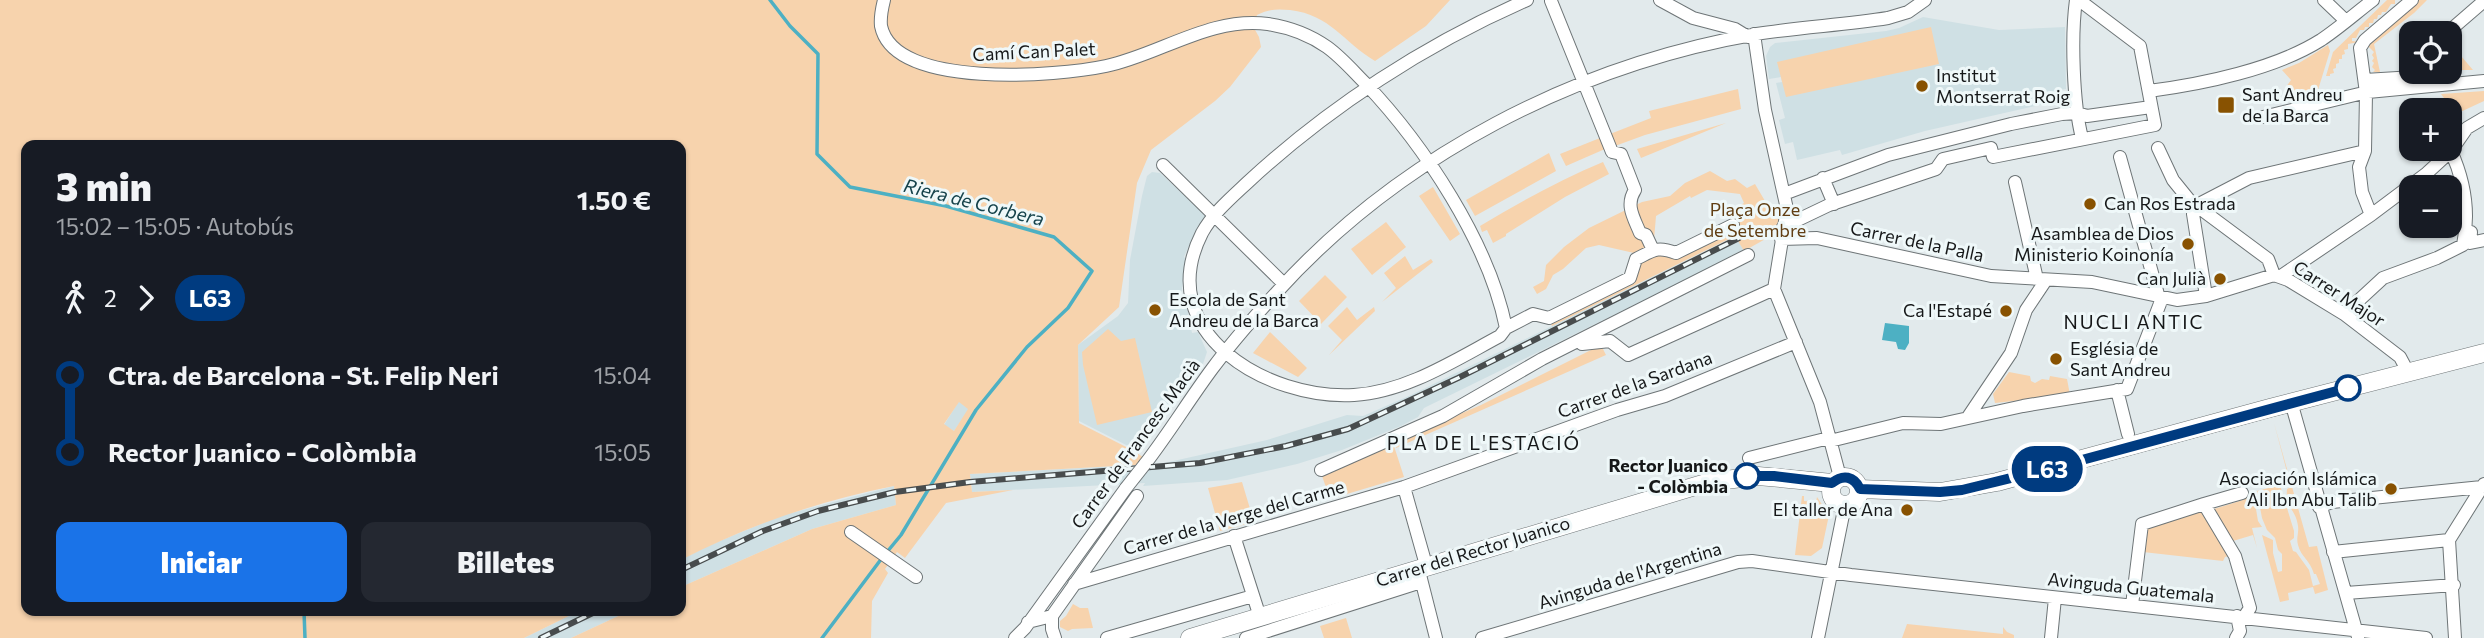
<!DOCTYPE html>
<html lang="es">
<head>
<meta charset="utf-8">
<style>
  :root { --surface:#171b24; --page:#242831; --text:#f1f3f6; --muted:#9ea1a6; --accent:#1a73e8 }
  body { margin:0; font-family:Commissioner,sans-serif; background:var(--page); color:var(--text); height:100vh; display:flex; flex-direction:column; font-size:26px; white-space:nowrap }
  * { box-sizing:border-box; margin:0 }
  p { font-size:23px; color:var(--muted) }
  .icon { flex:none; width:38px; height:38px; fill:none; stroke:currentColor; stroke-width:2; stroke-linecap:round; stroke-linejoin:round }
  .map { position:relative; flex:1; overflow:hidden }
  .sheet { position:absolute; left:21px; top:140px; width:665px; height:476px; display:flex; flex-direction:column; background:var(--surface); border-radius:14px; box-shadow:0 2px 5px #0004 }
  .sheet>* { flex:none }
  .badge { padding:0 14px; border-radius:23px; font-size:24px; line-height:46px }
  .fabs { position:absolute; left:2399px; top:21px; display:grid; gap:14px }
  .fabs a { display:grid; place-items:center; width:63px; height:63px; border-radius:14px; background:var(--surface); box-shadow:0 2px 5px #0004; font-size:35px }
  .map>.badge { position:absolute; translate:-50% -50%; box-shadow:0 0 0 4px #fff }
  .legs { display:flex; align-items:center; gap:10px; height:77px; padding:0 35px; font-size:23px }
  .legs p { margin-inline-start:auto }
  .summary { display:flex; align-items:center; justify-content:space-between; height:119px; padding:0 35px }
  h1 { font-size:38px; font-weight:800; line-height:52px }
  .action { display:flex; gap:14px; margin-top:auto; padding:14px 35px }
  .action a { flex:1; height:80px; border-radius:14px; background:var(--accent); color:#fff; font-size:28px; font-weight:800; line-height:80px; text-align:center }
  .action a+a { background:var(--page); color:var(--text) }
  ul { padding:0 35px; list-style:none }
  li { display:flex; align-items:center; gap:24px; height:77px; font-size:26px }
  li i { display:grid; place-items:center; width:10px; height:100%; margin:0 9px; background:currentColor }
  li i::after { content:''; width:18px; height:18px; margin:-9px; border:5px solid; border-radius:50%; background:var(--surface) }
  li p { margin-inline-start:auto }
  li:first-child i { background:linear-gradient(#0000 50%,currentColor 0) }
  li:last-child i { background:linear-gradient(currentColor 50%,#0000 0) }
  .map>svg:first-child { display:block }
  .built { fill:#cfe0e4 }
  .green { fill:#f7d3ad; fill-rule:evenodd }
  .water { fill:#4db0c3 }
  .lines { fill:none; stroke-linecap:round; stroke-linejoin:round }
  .stream { stroke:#4db0c3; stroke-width:3.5 }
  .street-casing { stroke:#6e7577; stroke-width:14 }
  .secondary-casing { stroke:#6e7577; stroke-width:19 }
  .street { stroke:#fff; stroke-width:12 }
  .secondary { stroke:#fff; stroke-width:18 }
  .rail-casing { stroke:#484c4d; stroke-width:6 }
  .rail { stroke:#eff8f9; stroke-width:3.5; stroke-dasharray:10; stroke-linecap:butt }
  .street-bridge-casing { stroke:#6e7577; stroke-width:14; stroke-linecap:butt }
  .street-bridge { stroke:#fff; stroke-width:12 }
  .line-1-casing { stroke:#fff; stroke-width:16 }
  .line-1 { stroke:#003b80; stroke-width:10 }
  .poi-dot { fill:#885201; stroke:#eff8f9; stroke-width:2.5 }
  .stop-1-dot { fill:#fff; stroke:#003b80; stroke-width:3.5 }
  .labels { text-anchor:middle; stroke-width:6; stroke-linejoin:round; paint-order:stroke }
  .street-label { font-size:18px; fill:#161819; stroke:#eff8f9 }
  .poi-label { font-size:18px; fill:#161819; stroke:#eff8f9; text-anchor:start }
  .park-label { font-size:18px; fill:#613e13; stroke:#eff8f9 }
  .stop-label { font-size:18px; font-weight:bold; fill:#161819; stroke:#eff8f9; text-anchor:end }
  .water-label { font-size:19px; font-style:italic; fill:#15424a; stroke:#eff8f9 }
  .neighbourhood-label { font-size:19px; letter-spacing:2px; fill:#161819; stroke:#eff8f9 }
</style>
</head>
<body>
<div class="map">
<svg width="2484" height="638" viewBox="0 0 2484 638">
  <rect width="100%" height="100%" fill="#e2eaec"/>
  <path class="built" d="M1923,17l76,13 66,-3 1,62 -7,1 3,10 -137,31 -83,24 -2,-5 -43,10 -4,-18 -8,2 -6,-24 6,-2 -9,-35 6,-1 -1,-5 -12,2 -3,-23 4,-9 5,-4 111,-12 13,-3z
    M1152,172l8,1 46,43 -10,14 -12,27 2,2 -5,37 4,1 7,36 6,-1 9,20 -4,12 -65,87 -59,-30 -1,-76 40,-29 10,-13 2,-43 12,-64 5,-20z
    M1736,236l8,15 -320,157 -6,9 -17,9 -59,24 -45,14 -70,16 -84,6 2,-3 -173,9 -2,-18 190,-10 107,-24 80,-25 16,1 48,-21z
    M959,401l10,8 -15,22 -10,-6z
    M894,486l2,19 -84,24 -131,58v-27l22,-12 77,-32z
    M579,611h50l-58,27h-47z"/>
  <path class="green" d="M0,0h1450l-24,26 -51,35c-32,-19 -44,-46 -85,-51 -13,-1 -22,-1 -33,5l-3,13 5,9 2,10 -31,40 -15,14 -64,49 -14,33 -18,124 -41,38 1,78 55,28 19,13 -183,10 2,18 41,-2 -67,13 -41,55 -8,-6 -12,17 3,4 -16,28 -1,37h-300l58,-27h52v-24l131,-58 84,-24 -2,-19c-75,15 -145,39 -213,74v-415h-655v466h553l-55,27h-524zM959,402l9,7 -14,22 -10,-7z
    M2387,0h12h-4v4h-4l-5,8h-4l-1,3h-3l-1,4h-3l-1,4h-4v4h-4l-1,3h-4l-4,8h-4v3l7,1 -11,2v5l-4,1 1,4 -3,1v4h-3v4l-3,1v4l-3,1 1,4 -4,1v2h-4l7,-24z
    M2417,0h10l-13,13 -40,31 6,28h-7l2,-2 -3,-3 2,-4 -2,-2 2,-3 -2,-3 2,-3 -7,-7z
    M1931,27l8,37 -153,33 -9,-35z
    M2450,43l23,27h-23z
    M2328,45l2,6 -12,39 -31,6 -1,-9 5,-7 -9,-10 17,-7z
    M1738,89l3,20 -96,26 -30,11 -5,-12 41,-16 -2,-7z
    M2484,91v10l-28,13 -15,-20z
    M1726,123l-85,35 -4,-9z
    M1600,138l5,11 -39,17 -6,-12z
    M1549,153l7,18 -81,45 -9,-16z
    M1603,162l6,12 -44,23 -59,37v2l-13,7 -6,-13 -5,2 -2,-6c40,-24 80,-46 123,-64z
    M1710,171l17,10 8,-2 12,9 8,-4 10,17 16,7 -3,24 -34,19 -9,-15 -183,90 -5,-12 80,-39 9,-19 -2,-3 -35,-8 -13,3 -23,21 -10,6 -7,14 -9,5 -4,-7 11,-6 2,-16 18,-18 25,-19 53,-26 28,-6 15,-13zM1707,190l33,4 4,9 -18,10 5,10 -56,25 -18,-3 -3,-5 2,-24 34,-20 1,2z
    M1433,187l27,47 -10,7 -31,-45z
    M1386,222l20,25 -34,28 -21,-26z
    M1405,256l8,14 18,-11 2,3 -51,40 14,-14 -12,-15z
    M1325,275l22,22 -26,27 -22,-23z
    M1347,307l10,13 17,-13 1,4 -46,44 13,-15 -14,-14z
    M1108,329l13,12 14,-3 17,74 -55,13 -14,-60 -1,-13z
    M1270,332l37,36 -9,9 -45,-24z
    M1601,345l5,10 -210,93 -2,-6 87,-37z
    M2009,372l21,4 1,5 4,2 7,-4 7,1 1,-4 17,3 3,16 -75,8 -2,-9z
    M2274,423l35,124 8,-1 11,44 -13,4 -2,-7 -25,6 1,7 -9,2 -18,-67 11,5v13l5,19 4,-1v-17l-4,-4 -3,-12 -8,-8 -5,-12 -5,-27 23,-6 14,46v7l-4,3 3,10 3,1 13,18 4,16 7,-2 -4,-10h-2c-4,-14 -13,-17 -16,-29 -2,-7 1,-12 0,-19 -2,-17 -13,-17 -11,-37l4,-2z
    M1393,443l11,34 -74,22 -9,-26z
    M1242,482l12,40 -34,9 -12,-43z
    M1802,496h2v5l12,1 1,-5 12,18 -7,33 -11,8 -16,-1z
    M2243,497h11l4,24 4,6 -10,1 5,20 -4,-13 -20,6 -19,-32 29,-9z
    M2198,510l4,1 27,45 -4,1 -2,4 -80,-9 3,-25z
    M1073,604l7,4h8l5,20 -21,1 -4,2 -8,-4v-6l6,-5z
    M1346,618l6,20h-28l-4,-12z
    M1907,624l96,10v-7l4,5 7,3v3h-112z"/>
  <path class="water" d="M1885,323l24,3v17l-4,7 -7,-1 -2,-7 -14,-2z"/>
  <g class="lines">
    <path class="stream" d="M770,0l20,26 28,28 -1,100 33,33 96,19 108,31 38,34 -24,37 -41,39 -51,63 -75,125 -14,17
      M304,611l1,27
      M822,638l60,-80"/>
    <defs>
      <path id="street" d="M884,0c-2,8 -4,17 -3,26 13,64 178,50 225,40 53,-11 105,-50 162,-42 20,3 42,11 59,23 14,10 26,24 38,36 59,62 124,160 141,245
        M1527,0c-101,44 -198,107 -279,182 -16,15 -35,31 -46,51 -51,100 66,167 152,162 52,-3 101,-35 146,-59l6,-8 27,-14 16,4 81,-40 6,-19c18,-9 21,-13 40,-6l57,-28
        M1660,0l33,18 42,11 13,8
        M2076,0c-5,36 -3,103 6,138
        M2324,0l22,21
        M1551,1l61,151 9,2 14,36c-10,15 -1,28 5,43l6,2 7,15
        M2447,33l37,-32
        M1754,34l11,76 22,99 -13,80 46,113 20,75
        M2365,80l49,-3v-5
        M2149,91c54,-7 126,-22 172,-51 18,-12 35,-27 52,-40
        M2368,92l116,-11
        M2263,117l96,-23
        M2158,148l15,32 17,21 78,58 6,16
        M2120,157l39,141
        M1163,165l121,119
        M1823,178l11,26
        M2015,182l22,97
        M1784,194l104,-39 123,-31 51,-10 15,-1 10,3 64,-9
        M2197,205l52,-27 116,-27
        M2197,205l-4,9 13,82
        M2371,215l-9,-23 -3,-25 6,-16 1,-58 -6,-45 5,-8 47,-40
        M1783,227l46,-22 107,-36 7,-10 48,-11 2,9 162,-32 -15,-79 -61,-46
        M2471,232l-1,11 14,-3
        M1781,239l36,-1 174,38 101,6 85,18 29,-4 68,-21 14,5 56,34 56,43 8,15
        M2281,276l90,-61 56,-42 24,-22 16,-23 17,-10
        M2344,314l39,-36 54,-20 26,-13c7,-33 2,-63 -12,-94
        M1582,344l28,-3 18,14 146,-66
        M2117,390l11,44
        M2291,402l67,235
        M1968,417l43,-64 15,-43 20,-30
        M1830,441l73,-18 38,1 82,-18 104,-17 34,-88 4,-3
        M1749,458l80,-20
        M1145,464c24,-31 44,-64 67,-95 20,-27 42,-52 65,-77 123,-136 299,-227 480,-258 43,-7 87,-9 131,-16l20,-6 17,-12
        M1321,470l122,-54 99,-57 206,-104
        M1404,487l22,78
        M2204,504l38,-11
        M2319,507l13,-5 150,-15
        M851,532l65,45
        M1234,536l26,81
        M2449,540l6,98
        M2449,540l35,-56
        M2333,552l116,-12
        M1420,575l16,63
        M1074,584l330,-97 213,-77 48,-14 131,-54
        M2346,593l108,-8
        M2132,605l10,-81 62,-20 31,52 15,52 -6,9
        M1052,616v13l3,9
        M1028,622l24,-6 85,-120
        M1015,638l10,-10 101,-140
        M1107,638l146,-42
        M1246,638l175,-56
        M1482,638l256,-76 14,-1 99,14 575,63
        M1818,638l27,-133
        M2051,638l4,-40
        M2236,638l4,-7 -3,-15"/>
      <path id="secondary" d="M1831 491a14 14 0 1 1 28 0a14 14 0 1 1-28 0Z
        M1859,489l81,3 57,-10 273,-74 214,-55
        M1190,638l519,-156 49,-6 74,7"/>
    </defs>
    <use href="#street" class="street-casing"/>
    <use href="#secondary" class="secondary-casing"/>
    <use href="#street" class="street"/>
    <use href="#secondary" class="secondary"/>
    <defs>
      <path id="rail" d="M681,570l82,-39 55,-20 77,-19 75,-10 230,-19 86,-17 62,-17 110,-51 281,-140
        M541,638l56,-27"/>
    </defs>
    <use href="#rail" class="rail-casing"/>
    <use href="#rail" class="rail"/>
    <defs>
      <path id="street-bridge" d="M1126,488l19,-24"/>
    </defs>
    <use href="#street-bridge" class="street-bridge-casing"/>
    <use href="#street-bridge" class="street-bridge"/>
  </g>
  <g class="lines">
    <defs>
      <path id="line-1" d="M1747,476h27l58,7c11,-9 22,-7 28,6l80,3 22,-2 94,-23 292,-79"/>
    </defs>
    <use href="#line-1" class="line-1-casing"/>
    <use href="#line-1" class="line-1"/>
  </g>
  <g class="poi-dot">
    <circle cx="1922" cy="86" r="7"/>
    <rect x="2217" y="96" width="18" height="18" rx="3.5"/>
    <circle cx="2090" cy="204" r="7"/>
    <circle cx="2188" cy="244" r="7"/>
    <circle cx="2220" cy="279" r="7"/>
    <circle cx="1155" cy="310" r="7"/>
    <circle cx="2006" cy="311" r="7"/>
    <circle cx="2056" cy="359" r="7"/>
    <circle cx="2391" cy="489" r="7"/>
    <circle cx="1907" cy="510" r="7"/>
  </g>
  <g class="stop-1-dot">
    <circle cx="2348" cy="388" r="12"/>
    <circle cx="1747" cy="476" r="12"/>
  </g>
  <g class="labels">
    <g class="street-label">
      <text transform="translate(1034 52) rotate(-3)" y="6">Camí Can Palet</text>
      <text transform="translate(1917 242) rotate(12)" y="6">Carrer de la Palla</text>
      <text transform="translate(2339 294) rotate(33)" y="6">Carrer Major</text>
      <text transform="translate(1635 385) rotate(-20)" y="6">Carrer de la Sardana</text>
      <text transform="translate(1136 444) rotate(-54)" y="6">Carrer de Francesc Macià</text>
      <text transform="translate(1234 518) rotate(-16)" y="6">Carrer de la Verge del Carme</text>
      <text transform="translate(1473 552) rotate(-17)" y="6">Carrer del Rector Juanico</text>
      <text transform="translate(1630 576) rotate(-17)" y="6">Avinguda de l'Argentina</text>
      <text transform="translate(2131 588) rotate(6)" y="6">Avinguda Guatemala</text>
    </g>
    <g class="poi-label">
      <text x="1936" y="82">Institut<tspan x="1936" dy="21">Montserrat Roig</tspan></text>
      <text x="2242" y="101">Sant Andreu<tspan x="2242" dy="21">de la Barca</tspan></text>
      <text x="2104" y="210">Can Ros Estrada</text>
      <text x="2174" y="240" text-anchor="end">Asamblea de Dios<tspan x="2174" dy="21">Ministerio Koinonía</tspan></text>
      <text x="2206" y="285" text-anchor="end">Can Julià</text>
      <text x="1169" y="306">Escola de Sant<tspan x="1169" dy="21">Andreu de la Barca</tspan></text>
      <text x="1992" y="317" text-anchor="end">Ca l'Estapé</text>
      <text x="2070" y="355">Església de<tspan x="2070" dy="21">Sant Andreu</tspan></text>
      <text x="2377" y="485" text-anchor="end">Asociación Islámica<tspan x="2377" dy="21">Ali Ibn Abu Talib</tspan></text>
      <text x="1893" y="516" text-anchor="end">El taller de Ana</text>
    </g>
    <g class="park-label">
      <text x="1755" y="216">Plaça Onze<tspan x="1755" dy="21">de Setembre</tspan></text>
    </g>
    <g class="stop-label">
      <text x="1728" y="472">Rector Juanico<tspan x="1728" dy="21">- Colòmbia</tspan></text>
    </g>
    <g class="water-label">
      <text transform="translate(974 202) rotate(14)" y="7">Riera de Corbera</text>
    </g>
    <g class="neighbourhood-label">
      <text x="2134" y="329">NUCLI ANTIC</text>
      <text x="1484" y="450">PLA DE L'ESTACIÓ</text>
    </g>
  </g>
</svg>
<div class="fabs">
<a><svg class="icon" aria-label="locate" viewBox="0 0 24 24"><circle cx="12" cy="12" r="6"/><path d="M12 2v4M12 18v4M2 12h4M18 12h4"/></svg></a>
<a>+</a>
<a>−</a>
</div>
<b class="badge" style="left:2047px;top:469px;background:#003b80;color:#fff">L63</b>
<section class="sheet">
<div class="summary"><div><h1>3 min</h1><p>15:02 – 15:05 · Autobús</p></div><b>1.50 €</b></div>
<div class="legs"><svg class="icon" aria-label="walk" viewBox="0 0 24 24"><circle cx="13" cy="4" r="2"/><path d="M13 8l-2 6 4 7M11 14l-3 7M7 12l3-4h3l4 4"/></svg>2<svg class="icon" aria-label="forward" viewBox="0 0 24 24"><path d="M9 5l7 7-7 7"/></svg><b class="badge" style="background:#003b80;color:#fff">L63</b></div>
<ul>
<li><i style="color:#003b80"></i><b>Ctra. de Barcelona - St. Felip Neri</b><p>15:04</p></li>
<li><i style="color:#003b80"></i><b>Rector Juanico - Colòmbia</b><p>15:05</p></li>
</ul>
<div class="action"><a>Iniciar</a><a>Billetes</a></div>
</section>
</div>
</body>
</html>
